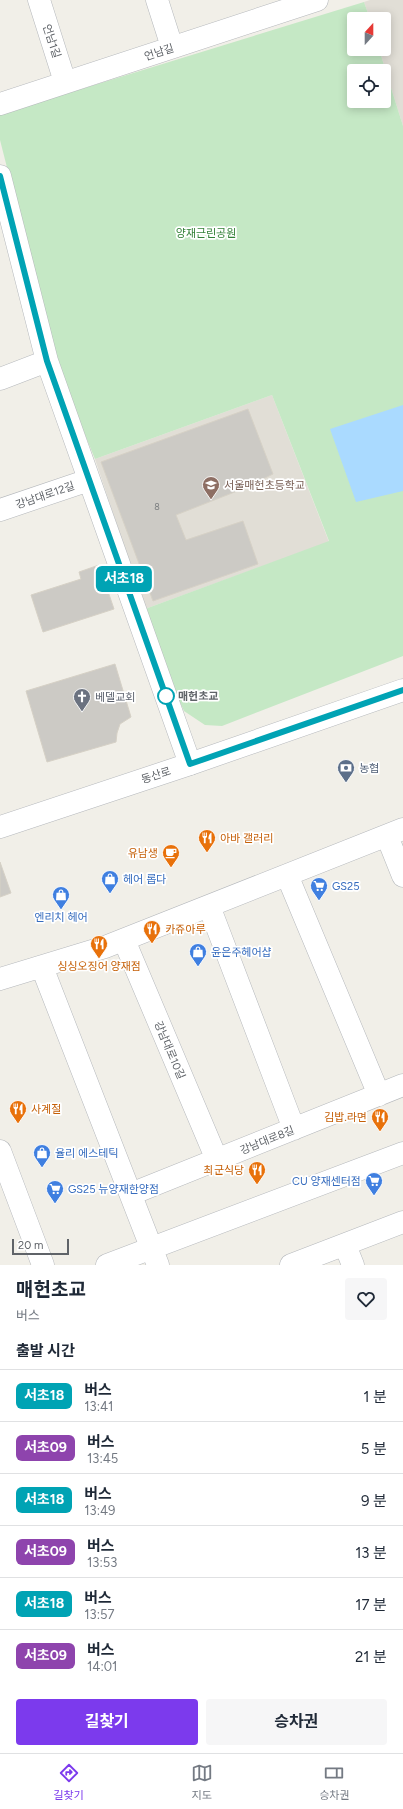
<!DOCTYPE html>
<html lang="ko">
<head>
<meta charset="utf-8">
<style>
  :root { --surface:#fff; --page:#f6f6f7; --text:#1f2937; --muted:#747a83; --line:#e0e1e3; --accent:#7c3aed }
  body { margin:0; font-family:Figtree,"Noto Sans KR",sans-serif; background:var(--page); color:var(--text); height:100vh; display:flex; flex-direction:column; font-size:15px; white-space:nowrap }
  * { box-sizing:border-box; margin:0 }
  p { font-size:13px; color:var(--muted) }
  .icon { flex:none; width:22px; height:22px; fill:none; stroke:currentColor; stroke-width:2; stroke-linecap:round; stroke-linejoin:round }
  .map { position:relative; height:1265px; overflow:hidden }
  .panel { display:flex; flex-direction:column; background:var(--surface); flex:1 }
  .panel>* { flex:none }
  .badge { padding:0 8px; border-radius:6px; font-size:14px; line-height:26px }
  .needle { width:26px; rotate:21deg }
  .controls { position:absolute; left:347px; top:12px; display:grid; gap:8px }
  .controls a { display:grid; place-items:center; width:44px; height:44px; border-radius:4px; background:var(--surface); box-shadow:0 2px 10px #0003; font-size:20px }
  .scale { position:absolute; left:12px; bottom:10px; width:57px; box-sizing:border-box; padding-left:4px; border:2px solid #5f6368; border-top:0; font-size:11px; line-height:14px; white-space:nowrap; color:#5f6368; -webkit-text-stroke:3px #fff; paint-order:stroke }
  .map>.badge { position:absolute; translate:-50% -50%; box-shadow:0 0 0 2px #fff }
  h2 { padding:0 16px; font-size:15px; line-height:36px }
  .round { display:grid; place-items:center; flex:none; width:42px; height:42px; border-radius:4px; background:var(--page) }
  .summary { display:flex; align-items:center; justify-content:space-between; height:68px; padding:0 16px }
  h1 { font-size:19px; font-weight:700; line-height:30px }
  .button { display:flex; gap:8px; margin-top:auto; padding:8px 16px }
  .button a { flex:1; height:46px; border-radius:4px; background:var(--accent); color:#fff; font-size:16px; font-weight:700; line-height:46px; text-align:center }
  .button a+a { background:var(--page); color:var(--text) }
  ul { padding:0; list-style:none }
  li { display:flex; align-items:center; gap:12px; height:52px; padding:0 16px; border-top:1px solid var(--line) }
  li div { flex:1 }
  li b { display:block; font-size:15px }
  li em { font-style:normal }
  li .badge { min-width:44px; font-weight:700; text-align:center }
  .dock { display:flex; justify-content:space-around; align-items:center; height:56px; border-top:1px solid var(--line); background:var(--surface); font-size:11px; color:var(--muted) }
  .dock a { display:grid; justify-items:center; gap:2px }
  .dock .selected { color:var(--accent) }
  .map>svg:first-child { display:block }
  .education { fill:#e1ded6 }
  .green { fill:#c5e8c5; fill-rule:evenodd }
  .water { fill:#aadaff }
  .building { fill:#cccac5; stroke:#d6d1c6 }
  .lines { fill:none; stroke-linecap:round; stroke-linejoin:round }
  .minor-casing { stroke:#b5b8bc; stroke-width:23 }
  .tertiary-casing { stroke:#b5b8bc; stroke-width:23 }
  .minor { stroke:#fff; stroke-width:22 }
  .tertiary { stroke:#fff; stroke-width:22 }
  .line-casing { stroke:#fff; stroke-width:9 }
  .line { stroke:#00a3b4; stroke-width:6 }
  .stop-dot { fill:#fff; stroke:#00a3b4; stroke-width:2 }
  .labels { text-anchor:middle; stroke-width:3.5; stroke-linejoin:round; paint-order:stroke }
  .number-label { font-size:9px; fill:#7a7d7f }
  .street-label { font-size:11px; fill:#5f6368; stroke:#fff }
  .park-label { font-size:11px; fill:#348238; stroke:#fff }
  .education-label { font-size:11px; fill:#785e54; stroke:#fff; text-anchor:start }
  .stop-label { font-size:11px; font-weight:bold; fill:#5f6368; stroke:#fff; text-anchor:start }
  .worship-label { font-size:11px; fill:#5b616d; stroke:#fff; text-anchor:start }
  .service-label { font-size:11px; fill:#4e5e75; stroke:#fff; text-anchor:start }
  .food-label { font-size:11px; fill:#c56008; stroke:#fff; text-anchor:start }
  .shop-label { font-size:11px; fill:#366cbe; stroke:#fff; text-anchor:start }
</style>
</head>
<body>
<div class="map">
<svg width="403" height="1265" viewBox="0 0 403 1265">
  <rect width="100%" height="100%" fill="#f1efe8"/>
  <path class="education" d="M370,0h33v126l-24,-77h5v-30h-14l-6,-17z
    M272,395l57,147 -184,67 -50,-150z"/>
  <path class="green" d="M364,2l6,17h-16v30h25l24,77v530l-181,70 -17,-1 -21,-14 -6,-13 -33,-89 184,-68 -57,-146 -177,64 -36,-87 -59,-232v-26zM354,71h30v30h-30z"/>
  <path class="water" d="M403,405v86l-47,11 -26,-73z"/>
  <path class="building" d="M248,409l25,65 -28,14 -69,27 10,25 57,-19 15,43 -105,37 -52,-139z
    M99,565l15,44 -71,23 -12,-37 50,-16 -2,-7z
    M115,664l16,53 -11,7 -3,9 -1,9 -69,20 -21,-71z
    M0,862l11,31 -11,4z"/>
  <g class="lines">
    <defs>
      <path id="minor" d="M39,0l26,82
        M157,0l15,47
        M0,104l317,-104
        M0,176l47,185 143,403
        M0,379l47,-18
        M0,510l89,-30
        M387,836l16,40
        M287,875l92,220
        M209,906l85,223
        M124,940l93,220
        M42,967l116,298
        M0,979l105,-32 298,-118
        M0,1151l43,114
        M131,1194l272,-109
        M345,1245l8,20
        M107,1265l296,-112
        M291,1265l112,-43"/>
      <path id="tertiary" d="M0,827l190,-63 213,-74"/>
    </defs>
    <use href="#minor" class="minor-casing"/>
    <use href="#tertiary" class="tertiary-casing"/>
    <use href="#minor" class="minor"/>
    <use href="#tertiary" class="tertiary"/>
  </g>
  <g class="lines">
    <defs>
      <path id="line" d="M0,176l47,185 143,403 213,-74"/>
    </defs>
    <use href="#line" class="line-casing"/>
    <use href="#line" class="line"/>
  </g>
  <defs>
    <symbol id="school-pin" viewBox="-11 -11 22 30"><path d="M0 17L-7.5 6A9.5 9.5 0 1 1 7.5 6Z" fill="#8d6e63" stroke="#fff"/><path d="M0-5L7-2L0 1L-7-2ZM-4 1L0 2.5L4 1V4Q0 6-4 4Z" fill="#fff"/></symbol>
    <symbol id="church-pin" viewBox="-11 -11 22 30"><path d="M0 17L-7.5 6A9.5 9.5 0 1 1 7.5 6Z" fill="#6b7280" stroke="#fff"/><path d="M-1.2-6h2.4v3.5h3.3v2.4h-3.3V6h-2.4V-.1h-3.3v-2.4h3.3Z" fill="#fff"/></symbol>
    <symbol id="bank-pin" viewBox="-11 -11 22 30"><path d="M0 17L-7.5 6A9.5 9.5 0 1 1 7.5 6Z" fill="#5c6f8a" stroke="#fff"/><path d="M-6-4H6V4H-6ZM0-2.3a2.3 2.3 0 1 0 0 4.6a2.3 2.3 0 1 0 0-4.6Z" fill="#fff"/></symbol>
    <symbol id="restaurant-pin" viewBox="-11 -11 22 30"><path d="M0 17L-7.5 6A9.5 9.5 0 1 1 7.5 6Z" fill="#e8710a" stroke="#fff"/><path d="M-5-6h1v4h1v-4h1v4h1v-4h1v5L-1.5 .5V6h-2V.5L-5-1ZM5-6V6H3V1.5H1.5Q1.5-4 5-6Z" fill="#fff"/></symbol>
    <symbol id="cafe-pin" viewBox="-11 -11 22 30"><path d="M0 17L-7.5 6A9.5 9.5 0 1 1 7.5 6Z" fill="#e8710a" stroke="#fff"/><path d="M-5.5-4.5H6V0H3Q3 3.5 0 3.5H-2.5Q-5.5 3.5-5.5 0ZM3-3.2v2h1.7v-2ZM-6 4.5H4V6H-6Z" fill="#fff"/></symbol>
    <symbol id="shop-pin" viewBox="-11 -11 22 30"><path d="M0 17L-7.5 6A9.5 9.5 0 1 1 7.5 6Z" fill="#3f7fe0" stroke="#fff"/><path d="M-5-2.5h2.3a2.7 3.5 0 0 1 5.4 0H5L5.5 6h-11ZM-1.5-2.5h3a1.5 2.3 0 0 0-3 0Z" fill="#fff"/></symbol>
    <symbol id="supermarket-pin" viewBox="-11 -11 22 30"><path d="M0 17L-7.5 6A9.5 9.5 0 1 1 7.5 6Z" fill="#3f7fe0" stroke="#fff"/><path d="M-6-5.5h2.5l.6 2H6L4.5 2H-2.5L-4.4-4H-6ZM-1.5 3.2a1.3 1.3 0 1 0 .1 0ZM3 3.2a1.3 1.3 0 1 0 .1 0Z" fill="#fff"/></symbol>
  </defs>
  <g fill-rule="evenodd">
    <use href="#school-pin" x="201" y="475" width="20" height="27"/>
    <use href="#church-pin" x="72" y="687" width="20" height="27"/>
    <use href="#bank-pin" x="336" y="758" width="20" height="27"/>
    <use href="#restaurant-pin" x="197" y="828" width="20" height="27"/>
    <use href="#cafe-pin" x="161" y="843" width="20" height="27"/>
    <use href="#shop-pin" x="100" y="869" width="20" height="27"/>
    <use href="#supermarket-pin" x="309" y="876" width="20" height="27"/>
    <use href="#shop-pin" x="51" y="885" width="20" height="27"/>
    <use href="#restaurant-pin" x="142" y="919" width="20" height="27"/>
    <use href="#restaurant-pin" x="89" y="934" width="20" height="27"/>
    <use href="#shop-pin" x="188" y="942" width="20" height="27"/>
    <use href="#restaurant-pin" x="8" y="1099" width="20" height="27"/>
    <use href="#restaurant-pin" x="370" y="1107" width="20" height="27"/>
    <use href="#shop-pin" x="32" y="1143" width="20" height="27"/>
    <use href="#restaurant-pin" x="247" y="1160" width="20" height="27"/>
    <use href="#supermarket-pin" x="364" y="1171" width="20" height="27"/>
    <use href="#supermarket-pin" x="45" y="1179" width="20" height="27"/>
  </g>
  <circle class="stop-dot" cx="166" cy="696" r="8"/>
  <g class="labels">
    <g class="number-label">
      <text x="157" y="510">8</text>
    </g>
    <g class="street-label">
      <text transform="translate(52 41) rotate(72)" y="4">언남1길</text>
      <text transform="translate(159 52) rotate(-18)" y="4">언남길</text>
      <text transform="translate(45 495) rotate(-19)" y="4">강남대로12길</text>
      <text transform="translate(156 775) rotate(-18)" y="4">동산로</text>
      <text transform="translate(170 1050) rotate(67)" y="4">강남대로10길</text>
      <text transform="translate(267 1140) rotate(-22)" y="4">강남대로8길</text>
    </g>
    <g class="park-label">
      <text x="206" y="237">양재근린공원</text>
    </g>
    <g class="education-label">
      <text x="224" y="489">서울매헌초등학교</text>
    </g>
    <g class="stop-label">
      <text x="178" y="700">매헌초교</text>
    </g>
    <g class="worship-label">
      <text x="95" y="701">베델교회</text>
    </g>
    <g class="service-label">
      <text x="359" y="772">농협</text>
    </g>
    <g class="food-label">
      <text x="220" y="842">아바 갤러리</text>
      <text x="158" y="857" text-anchor="end">유남생</text>
      <text x="165" y="933">카쥬아루</text>
      <text x="99" y="970" text-anchor="middle">싱싱오징어 양재점</text>
      <text x="31" y="1113">사계절</text>
      <text x="367" y="1121" text-anchor="end">김밥.라면</text>
      <text x="244" y="1174" text-anchor="end">최군식당</text>
    </g>
    <g class="shop-label">
      <text x="123" y="883">헤어 롭다</text>
      <text x="332" y="890">GS25</text>
      <text x="61" y="921" text-anchor="middle">엔리치 헤어</text>
      <text x="211" y="956">윤은주헤어샵</text>
      <text x="55" y="1157">율리 에스테틱</text>
      <text x="361" y="1185" text-anchor="end">CU 양재센터점</text>
      <text x="68" y="1193">GS25 뉴양재한양점</text>
    </g>
  </g>
</svg>
<div class="controls">
<a><svg class="needle" viewBox="-14 -14 28 28"><path d="M0-13l5 13h-10z" fill="#e53935"/><path d="M0 13l5-13h-10z" fill="#747a83"/></svg></a>
<a><svg class="icon" aria-label="locate" viewBox="0 0 24 24"><circle cx="12" cy="12" r="6"/><path d="M12 2v4M12 18v4M2 12h4M18 12h4"/></svg></a>
</div>
<div class="scale">20 m</div>
<b class="badge" style="left:124px;top:579px;background:#00a3b4;color:#fff">서초18</b>
</div>
<section class="panel">
<div class="summary"><div><h1>매헌초교</h1><p>버스</p></div><a class="round"><svg class="icon" aria-label="heart" viewBox="0 0 24 24"><path d="M12 20l-8-8c-3-5 5-10 8-4 3-6 11-1 8 4z"/></svg></a></div>
<h2>출발 시간</h2>
<ul>
<li><span class="badge" style="background:#00a3b4;color:#fff">서초18</span><div><b>버스</b><p>13:41</p></div><em>1 분</em></li>
<li><span class="badge" style="background:#8e44ad;color:#fff">서초09</span><div><b>버스</b><p>13:45</p></div><em>5 분</em></li>
<li><span class="badge" style="background:#00a3b4;color:#fff">서초18</span><div><b>버스</b><p>13:49</p></div><em>9 분</em></li>
<li><span class="badge" style="background:#8e44ad;color:#fff">서초09</span><div><b>버스</b><p>13:53</p></div><em>13 분</em></li>
<li><span class="badge" style="background:#00a3b4;color:#fff">서초18</span><div><b>버스</b><p>13:57</p></div><em>17 분</em></li>
<li><span class="badge" style="background:#8e44ad;color:#fff">서초09</span><div><b>버스</b><p>14:01</p></div><em>21 분</em></li>
</ul>
<div class="button"><a>길찾기</a><a>승차권</a></div>
</section>
<nav class="dock">
<a class="selected"><svg class="icon" aria-label="directions" viewBox="0 0 24 24"><path d="M12 3l9 9-9 9-9-9zM9 14v-3h6M13 9l2 2-2 2"/></svg>길찾기</a>
<a><svg class="icon" aria-label="map" viewBox="0 0 24 24"><path d="M3 6l6-2 6 2 6-2v14l-6 2-6-2-6 2zM9 4v14M15 6v14"/></svg>지도</a>
<a><svg class="icon" aria-label="tickets" viewBox="0 0 24 24"><path d="M3 7h18v10H3zM15 7v10"/></svg>승차권</a>
</nav>
</body>
</html>
